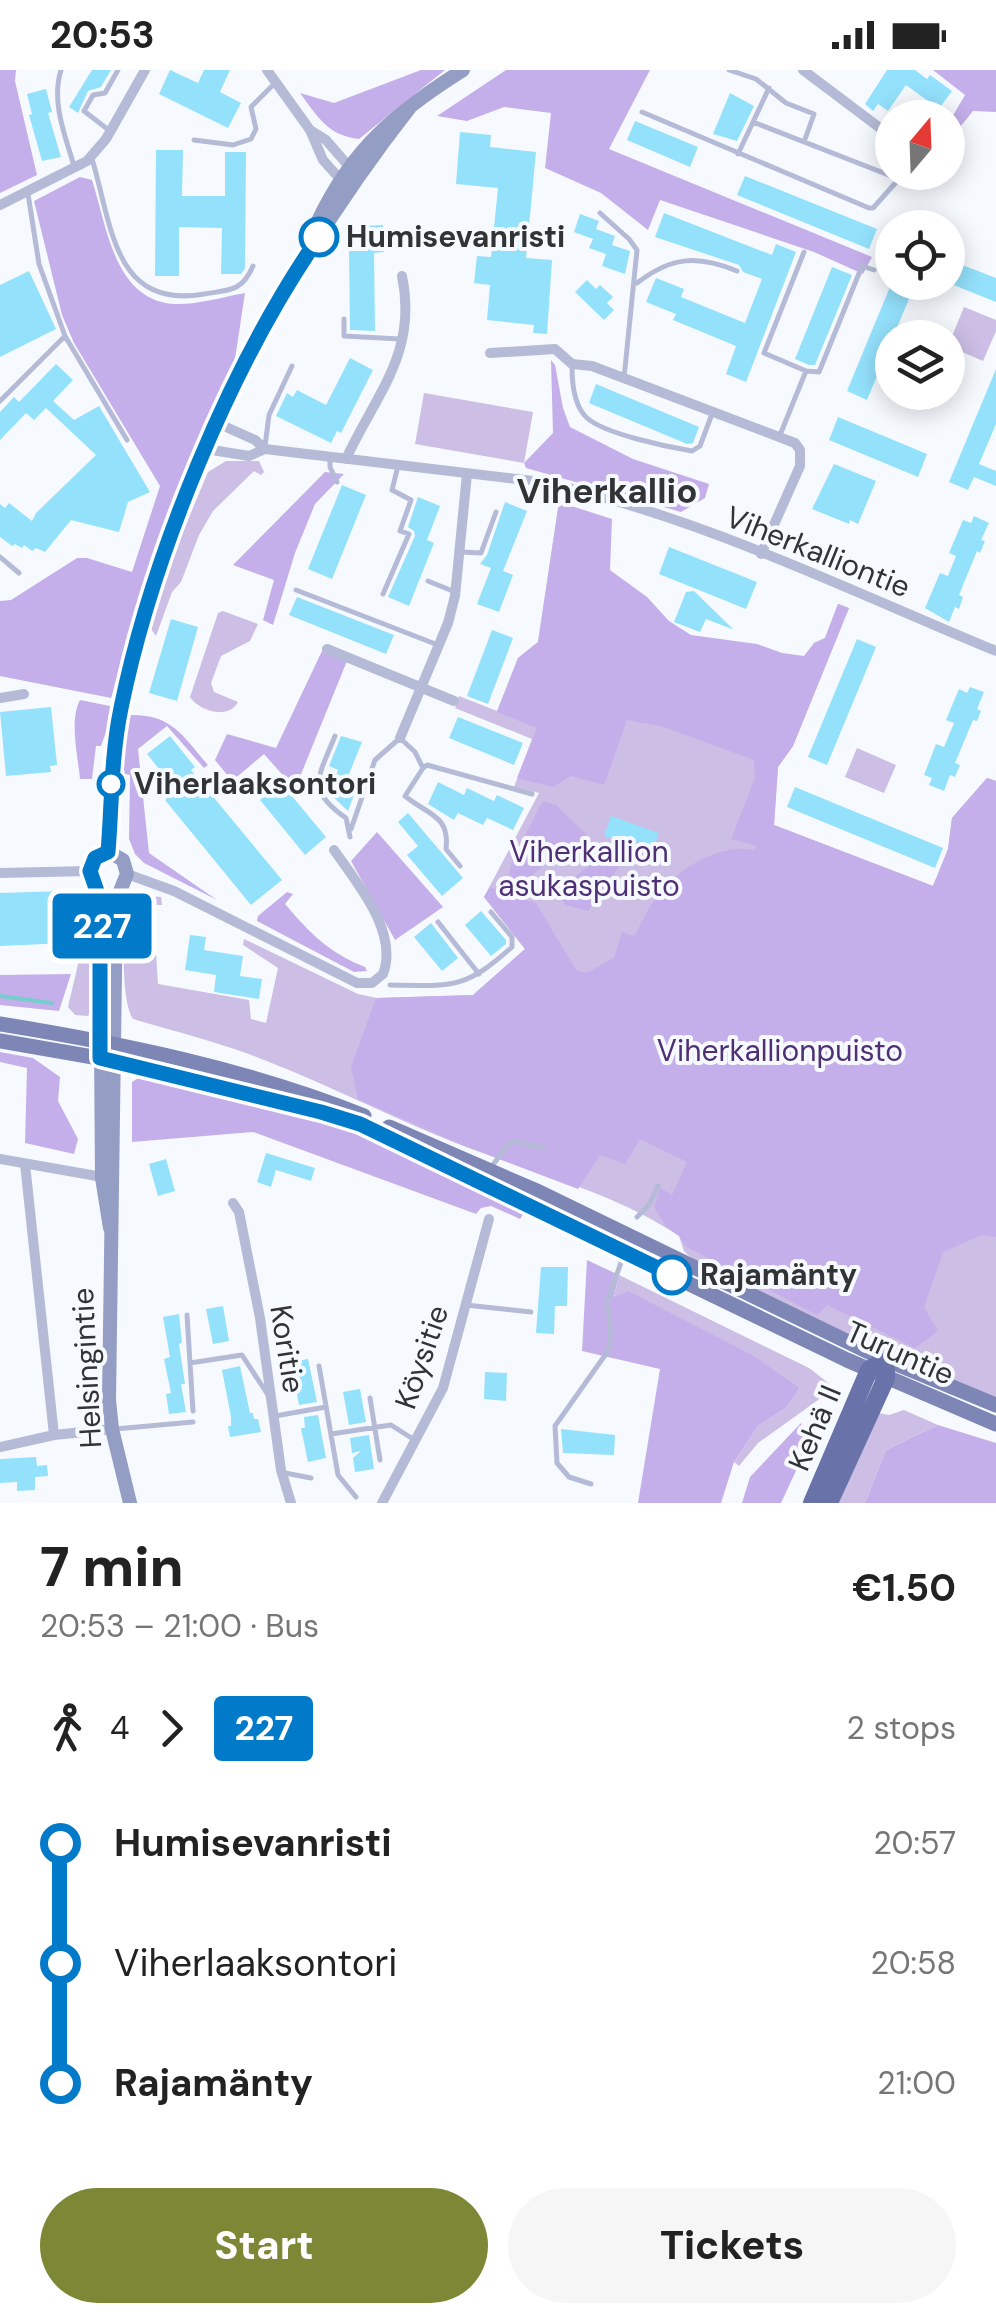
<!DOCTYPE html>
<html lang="en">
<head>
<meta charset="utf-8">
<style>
  :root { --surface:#fff; --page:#f6f6f6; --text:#222; --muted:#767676; --accent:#7c8835 }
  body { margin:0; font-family:"DM Sans",sans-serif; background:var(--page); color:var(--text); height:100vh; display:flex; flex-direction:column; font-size:38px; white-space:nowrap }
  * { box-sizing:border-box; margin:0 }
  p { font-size:32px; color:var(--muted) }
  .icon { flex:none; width:55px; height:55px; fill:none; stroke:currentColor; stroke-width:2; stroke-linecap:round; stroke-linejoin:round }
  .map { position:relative; height:1433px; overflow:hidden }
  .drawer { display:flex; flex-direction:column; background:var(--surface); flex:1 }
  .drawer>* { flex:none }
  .badge { padding:0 20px; border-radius:8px; font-size:35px; line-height:65px }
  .needle { width:65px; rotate:19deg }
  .tools { position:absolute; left:875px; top:30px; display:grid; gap:20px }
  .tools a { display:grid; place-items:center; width:90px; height:90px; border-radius:50%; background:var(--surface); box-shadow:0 5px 25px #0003; font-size:50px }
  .map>.badge { position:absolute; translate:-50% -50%; box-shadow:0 0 0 5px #fff }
  .legs { display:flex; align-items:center; gap:15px; height:110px; padding:0 40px; font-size:32px }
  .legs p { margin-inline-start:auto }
  .overview { display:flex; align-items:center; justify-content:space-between; height:170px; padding:0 40px }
  h1 { font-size:55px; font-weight:800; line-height:75px }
  .cta { display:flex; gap:20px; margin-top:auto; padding:20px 40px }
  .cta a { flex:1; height:115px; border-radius:60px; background:var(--accent); color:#fff; font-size:40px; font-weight:800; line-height:115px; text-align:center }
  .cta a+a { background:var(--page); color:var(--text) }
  ul { padding:0 40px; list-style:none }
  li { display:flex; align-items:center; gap:35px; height:120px; font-size:38px }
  li i { display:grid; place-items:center; width:15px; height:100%; margin:0 12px; background:currentColor }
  li i::after { content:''; width:25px; height:25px; margin:-12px; border:8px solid; border-radius:50%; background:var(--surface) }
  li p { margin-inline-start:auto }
  li:first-child i { background:linear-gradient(#0000 50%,currentColor 0) }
  li:last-child i { background:linear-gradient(currentColor 50%,#0000 0) }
  .status { display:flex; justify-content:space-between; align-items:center; height:70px; padding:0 50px; background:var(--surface); direction:ltr }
  .status svg { height:28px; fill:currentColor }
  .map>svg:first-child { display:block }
  .green { fill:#ccbee5 }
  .forest { fill:#c5afea }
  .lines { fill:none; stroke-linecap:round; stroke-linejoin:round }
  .stream { stroke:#76cdcd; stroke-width:4 }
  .building { fill:#94e1fc }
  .lane { stroke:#b5bbd6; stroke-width:5 }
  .street { stroke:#b5bbd6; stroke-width:10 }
  .secondary { stroke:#949dc3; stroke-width:14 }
  .primary { stroke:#7d86b5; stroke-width:15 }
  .highway { stroke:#6973a9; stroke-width:18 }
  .line-1-casing { stroke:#fff; stroke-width:22 }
  .line-1 { stroke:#007ac9; stroke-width:15 }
  .stop-1-dot { fill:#fff; stroke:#007ac9; stroke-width:5 }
  .labels { text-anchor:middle; stroke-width:8; stroke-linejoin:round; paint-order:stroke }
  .stop-label { font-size:30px; font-weight:bold; fill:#313335; stroke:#f6faff; text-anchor:start }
  .street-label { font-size:30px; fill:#313335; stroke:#f6faff }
  .park-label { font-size:30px; fill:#4f3075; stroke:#f6faff }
  .quarter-label { font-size:35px; font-weight:bold; fill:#313335; stroke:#f6faff }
</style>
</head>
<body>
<div class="status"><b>20:53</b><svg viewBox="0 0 49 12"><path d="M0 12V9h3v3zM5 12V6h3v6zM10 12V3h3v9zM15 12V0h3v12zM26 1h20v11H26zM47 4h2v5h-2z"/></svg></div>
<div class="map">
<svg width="996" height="1433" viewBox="0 0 996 1433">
  <rect width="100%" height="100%" fill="#f6faff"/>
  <path class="green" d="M964,237l32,13v11l-13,30 -35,-15z
    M424,323l109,19 -9,51 -109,-19z
    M226,391h33l5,11 -3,3 -7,-4 -41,40 -14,24 -18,47 -9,10 -16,44 -5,-7 23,-76 34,-81z
    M559,432l20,90 220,93 15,-42 11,-5 13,-34 11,4 -56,138 -15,21 -4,58 159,61 15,-37 4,-31 35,-40 9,3v619l-86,-35 -219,-107 -7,-7 -5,-15c-64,-43 -147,-64 -218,-91 -67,-26 -130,-59 -197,-85 -42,-17 -87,-28 -131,-41 -12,-19 -10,-81 -7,-104 1,-10 4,-15 12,-20l23,2 1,8h-9l5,79 91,16 2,19 15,4 12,-55 -35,-23 1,-6 114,55 19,4 96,-3 52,-46 -41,-52 55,-104 -25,-6 18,-48 -77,-31 4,-12 38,15 21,-53 20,-16z
    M223,541l35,13 -8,17 -29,15 -10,27 3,9 24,10c-9,18 -39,9 -48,-5l28,-84z
    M857,678l39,17 -12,28 -39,-16z
    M86,819l8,24v94l-6,9 -13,-1 -7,-8 15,-64z
    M619,1205l190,93 22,17 -6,10 -67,48 -19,23 -5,-4 24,-36 28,-18 14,-20 -186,-90z
    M904,1340l34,15 -52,25 -21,53h-26l40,-90 10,2z"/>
  <path class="forest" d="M0,0h16l-1,11 22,94 -37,18z
    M421,0h24l-86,69c-31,-3 -42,-23 -59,-46l34,10z
    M506,0h144l-41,79 263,108 -9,17 -49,-22 -154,-52 -12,30 -47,-37 -56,-25 6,-55 -47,-6 -37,14 -30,-5z
    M933,0h63v42l-23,-1 -25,31v-18l17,-29z
    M80,107l12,3c15,46 22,120 82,124 22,1 49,-7 71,-11l-10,66 -46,106 -42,115 -36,118 -111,-22v-75l11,-1 66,-42h10l45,14 28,-86 -86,-143 -12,-28 -28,-114z
    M551,290l4,5 8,43 7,19 63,32 76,25 -4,14 -24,14 -155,-44 -2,-5 29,-30z
    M325,402l19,2 -29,30 -20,49 -22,72 -10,-5 11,-40 -41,-15z
    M559,432l53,17 -2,51 37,27 22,24 22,14 66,9 25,9 22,3 10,-13 11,-5 13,-34 11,4 -56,138 -15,21 -4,58 159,61 15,-37 4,-31 35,-40 9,3v456l-14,-2 -39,17 -19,55 14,24 -23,17 -88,-43 -10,10 -132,-69 -6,-10 -13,-9 -12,-21 6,-18 12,7 15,-33 -47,-23 -15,25 -25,-9 -22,34 -121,-46 -99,-44 -7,-32 25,-69 97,-3 52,-46 -41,-52 6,-10 46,16 40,67 10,3 28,-15 8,-26 12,4c9,-15 17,-35 29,-48 22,-23 60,-45 91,-38l3,-4 -26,-7 24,-61 -1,-18 -93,-34 -34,-6 -23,65 -33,-9 -18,11 -36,-9 20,-50 -40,-16 21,-54 20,-16z
    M322,581l25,10 -52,128 -31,-35 -32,27 -17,-21 12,-26 49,14z
    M80,630l35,7 -14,39h-5l-4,33h-12c-2,-23 -11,-58 0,-79z
    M129,645c43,-1 53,20 79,50l-4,3 -37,-42 -29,23 11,104 68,47 -73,-37 -9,-9 -6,-15 1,-64 -5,-1 -5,-21z
    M543,731l13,4 34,33c-10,7 -22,8 -32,14 -17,11 -25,33 -50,27l4,-19z
    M377,762l66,75 -48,33 -44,-79z
    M603,788h22l-37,53 -22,-6 -8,-10c13,-15 27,-29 45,-37z
    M287,822l6,2 -8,10c25,29 44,49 80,63l2,4 -13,1 -97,-51 1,-5z
    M71,904l-12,37 -59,-6v-30z
    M0,982l33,6 27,19 -2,24 20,38 -4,15 -49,-11 2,-75 -27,-6z
    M145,1004l187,46 195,89 -7,10 -29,-13 -10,2 -5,6 -223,-82 -121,10v-60z
    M587,1190l32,15 -5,22 14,-6 124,64 48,33 -14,20 -28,18 -24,36 -13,41h-83l22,-134 -78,-18z
    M801,1353l7,22 -27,58h-39l8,-26z
    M938,1355l58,18v60h-131l21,-53z"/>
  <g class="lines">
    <path class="stream" d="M0,926l52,7"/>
  </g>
  <path class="building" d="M92,0h19l-10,17 -13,4 -10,22 -9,-6z
    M170,0l28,13 6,-13h26l-10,22 21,11 -13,25 -69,-34z
    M887,0h28l12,9 3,-4 22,16 -20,27h-16l12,-17 -22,-16 -18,26 -10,-7 -5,7 -8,-7z
    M46,19l6,23 -4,1 13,44 -19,4 -13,-46 3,-1 -5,-20z
    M730,23l24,13 -17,35 -24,-7z
    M635,51l63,26 -8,20 -63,-27z
    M460,62l31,3 -1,12 46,5 -10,106 26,2 -5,74 -14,-1 1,-8 -47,-5 3,-35 -16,-2 3,-27 14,1 7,-69 -42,-4z
    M156,80h27l-1,46h43v-44h21l-1,116 -4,6h-20l1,-46 -43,-1v49h-24z
    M745,106l132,53 -8,20 -132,-54z
    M664,143l108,42 4,-11 20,8 -50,130 -20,-8 10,-28 -63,-26 3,-6 -30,-12 10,-24 28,11 -3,8 64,26 17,-44 -19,-7 -4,-7 -84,-28z
    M580,144l19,7 -3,8 19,7 -3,9 18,6 -5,23 -23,-8 4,-12 -17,-6 4,-9 -19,-7z
    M383,155l1,27 -10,1 1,78 -25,-1 -1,-79h12l-1,-25z
    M960,194l36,14v24l-45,-18z
    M832,197l20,8 -37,90h-6l-14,-6z
    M29,201l27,58 -56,28v-72z
    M587,210l9,9 4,-4 13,12 -6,6 7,7 -10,10 -29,-28z
    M892,212h24l-49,118 -20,-9z
    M350,288l23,12 -32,63 -4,-2 -6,12 -55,-27 11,-23 6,4 4,-7 29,15z
    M56,294l17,16 -20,21 21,19 25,-14 51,86 -22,10 -9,30 -48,-12 -26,32 -9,-4 -4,3 -8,-6 -2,3 -7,-4 -3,2 -12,-9v-33l5,4 4,-5 23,18 4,-8 60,-58 -50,-47 -12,12 -8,-7 -26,27v-28l14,-15 5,5z
    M996,299v55l-17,40 17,7v15l-22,-9 -6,13 -19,-8z
    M596,314l103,43 -6,16 -6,1 -98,-41z
    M838,347l89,37 -9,23 -89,-37z
    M834,394l42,17 -18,43 -8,-4 -1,4 -37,-15z
    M342,415l24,10 -34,84 -24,-10z
    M418,427l22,9 -13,34 7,3 -25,63 -21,-9 27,-61 -1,-5 -6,-4z
    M505,432l22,9 -24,60 10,4 -14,37 -22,-8 14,-36 -11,-4 7,-9z
    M974,446l15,7 -8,17 4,1 -5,12 -3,-2 -18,44 4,2 -4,12 -4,-2 -6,15 -24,-14 15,-35 8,3 8,-20 -7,-3 14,-33 8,3z
    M669,477l88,35 -11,27 -87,-35z
    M694,521l39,38h-1l-26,-10 -6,13 -26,-10 12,-30z
    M297,527l97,38 -8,19 -97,-39z
    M171,549l27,8 -21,74 -28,-8z
    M492,560l21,8 -25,66 -21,-8z
    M857,569l19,8 -49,118 -19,-8z
    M970,617l14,5 -7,17 4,2 -4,10 -4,-1 -18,43 5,2 -5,12 -5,-2 -6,16 -15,-6 3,-7 -8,-3 12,-31 8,3 10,-24 -8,-3 13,-31 8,4z
    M51,637l6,58 -7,1 1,6 -45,4 -6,-64z
    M458,647l65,26 -9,22 -65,-27z
    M170,666l25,31 -4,3 91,110 -31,25 -86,-105 11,-10 -29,-36z
    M341,666l21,6 -13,32 11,5 -12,32 -19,-18 9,-23 -9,-4z
    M438,712l26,13 3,-7 27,13 3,-6 27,13 -11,22 -26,-12 -4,7 -25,-12 -4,7 -26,-16z
    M281,713l45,54 -21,18 -45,-55z
    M795,717l148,61 -8,20 -148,-61z
    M408,743l55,65 -21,18 -35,-41 11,-9 -20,-24z
    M611,746l48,17 -5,14 -17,-6 -2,5 -31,-10z
    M64,821l2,52 -66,3v-53z
    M481,841l25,29v4l-15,12 -26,-31z
    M431,853l27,35 -16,13 -28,-34z
    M190,865l16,2 -2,13 39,6 -3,20 22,3 -3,20 -45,-7 2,-17 -31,-5z
    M266,1083l49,15 -4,13 -35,-11 -5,17 -14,-5z
    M166,1089l9,32 -17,5 -9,-32z
    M541,1197h27l-1,39h-12l-1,28 -18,-1z
    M223,1236l6,35 -16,3 -7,-35z
    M179,1244l3,29 -3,1 6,40h-4l5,28 -17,2 -3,-20 5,-1 -7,-34 6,-2 -7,-40z
    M308,1289l9,43 -18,3 -8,-43z
    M240,1296l10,47h3l1,6h4l3,13 -31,5 -2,-11h3v-9l-9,-47z
    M485,1302l22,1 -1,28 -22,-2z
    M360,1319l6,33 -17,3 -6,-33z
    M318,1345l8,43 -18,4 -7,-34h4l-1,-11z
    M561,1359l54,6 -1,20 -51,-2z
    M369,1365l5,34 -19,3 -2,-14 8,-7 -9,2 -2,-15z
    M36,1387l1,9 10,-1 1,11 -13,1v13l-18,1v-9l-17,1v-24z"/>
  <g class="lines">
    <path class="lane" d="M61,0c-10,32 4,65 13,96
      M729,0l27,9 30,24 28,11 -10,28
      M642,42l227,96h4l26,-29
      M753,52l146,57 11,-1 5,-6
      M110,61l-26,-20 9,-16 12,-2 13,-23
      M194,70l39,5 18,-6 5,-10 -5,-22 23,-23
      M738,84l31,-66
      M92,89c20,65 21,151 112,135 25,-4 38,-2 49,-28
      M28,124l11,70 26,72 62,104
      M600,143l29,26 8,11 -13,128
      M637,213c35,-27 61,-28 100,-12
      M344,249v17l56,3
      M572,297c0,16 2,39 15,51 18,16 81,29 105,33l8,-5 12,-32
      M806,301l13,1 43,-106 12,4
      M0,331l65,-65
      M780,365l26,-64 -42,-18 40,-101
      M265,376l4,-31 23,-49
      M330,387v10l7,15
      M461,482l20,1 15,-41
      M0,487l19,16
      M428,511l27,11
      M296,520l142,55
      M383,524l26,-60 -9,-3 11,-31 -19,-10 6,-24
      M335,666c-16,40 -30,54 11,82l4,19
      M423,698l-18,28c23,19 45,19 41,53l14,17
      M351,759l24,-69 25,-22 15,14 8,16 4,-3 105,29
      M438,852l41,52
      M390,915c62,1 74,5 122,-38v-10l-21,-25
      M489,1100l18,-24 8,-5 28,7
      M637,1147l12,-12 9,-19
      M466,1235l65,7
      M187,1245l3,48
      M319,1296l19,109 18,22
      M370,1328l10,62
      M193,1341l-3,-48 52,-8 26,40
      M275,1346l51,-9
      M115,1359l78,-7
      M331,1364l60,-9 22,14
      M285,1403l26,5
      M591,1414l-22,-7 -12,-14 -2,-37 53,-75 3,-18 -4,-31 17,-48"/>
    <path class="street" d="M267,0l43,60 13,30 17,19 5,1
      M803,0l89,67
      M310,60l16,10 26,30
      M0,135l87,-44 19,-22 39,-69
      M490,283l65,-4 17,15 20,2 203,77 5,7v16l-39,88
      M217,353l38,17 10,9 277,33c157,34 306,108 454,169
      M206,379l43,7 16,-7
      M346,389c30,-65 72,-106 56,-183
      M327,579l127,52
      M0,628l24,-4
      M400,668l48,-115 7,-27 12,-122
      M0,803l90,-2
      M127,804l47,17 183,92h15l11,-9c16,-42 -26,-91 -49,-124
      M0,1089l108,19
      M25,1094l29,271
      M233,1133l6,9 21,106 21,152 10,33
      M0,1377l54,-12 58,-6
      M382,1433l61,-115 46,-169"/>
    <path class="secondary" d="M309,171c35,-84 79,-124 154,-171
      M109,782c2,-48 2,-95 12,-143 42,-213 157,-433 290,-603
      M110,1158l-8,-50 -2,-279 -10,-28 5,-13 14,-6 14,8 4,14 -11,27 -7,499 3,29 18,74"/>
    <path class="primary" d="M0,954c123,20 247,45 364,92
      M0,971l116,20 244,64 487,235 149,64
      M389,1057l150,65 336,163 121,50"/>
    <path class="highway" d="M812,1433l57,-133 17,-11
      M829,1433l57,-125v-19"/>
  </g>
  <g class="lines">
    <defs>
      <path id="line-1" d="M319,167c-88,127 -167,319 -198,471 -10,48 -9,96 -13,144l-13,6 -5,13 10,29v158l221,54 39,12 312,151"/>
    </defs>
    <use href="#line-1" class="line-1-casing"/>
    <use href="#line-1" class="line-1"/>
  </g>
  <g class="stop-1-dot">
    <circle cx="319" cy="167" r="18"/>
    <circle cx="111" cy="714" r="12"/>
    <circle cx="672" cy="1205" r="18"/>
  </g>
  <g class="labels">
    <g class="stop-label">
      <text x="346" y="177">Humisevanristi</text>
      <text x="134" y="724">Viherlaaksontori</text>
      <text x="700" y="1215">Rajamänty</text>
    </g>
    <g class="street-label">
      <text transform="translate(818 482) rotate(22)" y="10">Viherkalliontie</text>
      <text transform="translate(287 1279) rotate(81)" y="10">Koritie</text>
      <text transform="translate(900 1283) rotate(24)" y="10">Turuntie</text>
      <text transform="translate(422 1287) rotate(-71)" y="10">Köysitie</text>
      <text transform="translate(87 1298) rotate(-93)" y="10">Helsingintie</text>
      <text transform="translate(815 1358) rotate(-67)" y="10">Kehä II</text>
    </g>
    <g class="park-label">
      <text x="589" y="792">Viherkallion<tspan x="589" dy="34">asukaspuisto</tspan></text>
      <text x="780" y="991">Viherkallionpuisto</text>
    </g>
    <g class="quarter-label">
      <text x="607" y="433">Viherkallio</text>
    </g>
  </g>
</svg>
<div class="tools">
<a><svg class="needle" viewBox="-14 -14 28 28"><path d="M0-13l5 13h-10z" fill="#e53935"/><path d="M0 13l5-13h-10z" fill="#767676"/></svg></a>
<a><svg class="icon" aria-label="locate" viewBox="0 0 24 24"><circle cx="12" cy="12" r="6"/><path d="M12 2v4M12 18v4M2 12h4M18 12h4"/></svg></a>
<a><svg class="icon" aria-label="layers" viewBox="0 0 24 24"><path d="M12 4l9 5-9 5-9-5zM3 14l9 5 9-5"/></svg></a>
</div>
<b class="badge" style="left:102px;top:856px;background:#007ac9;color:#fff">227</b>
</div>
<section class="drawer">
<div class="overview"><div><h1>7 min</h1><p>20:53 – 21:00 · Bus</p></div><b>€1.50</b></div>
<div class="legs"><svg class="icon" aria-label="walk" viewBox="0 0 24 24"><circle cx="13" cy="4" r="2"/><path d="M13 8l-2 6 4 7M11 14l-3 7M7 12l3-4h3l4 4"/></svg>4<svg class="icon" aria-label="forward" viewBox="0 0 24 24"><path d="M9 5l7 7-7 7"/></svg><b class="badge" style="background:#007ac9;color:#fff">227</b><p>2 stops</p></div>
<ul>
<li><i style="color:#007ac9"></i><b>Humisevanristi</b><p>20:57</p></li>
<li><i style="color:#007ac9"></i><span>Viherlaaksontori</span><p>20:58</p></li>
<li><i style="color:#007ac9"></i><b>Rajamänty</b><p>21:00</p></li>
</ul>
<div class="cta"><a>Start</a><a>Tickets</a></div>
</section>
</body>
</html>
